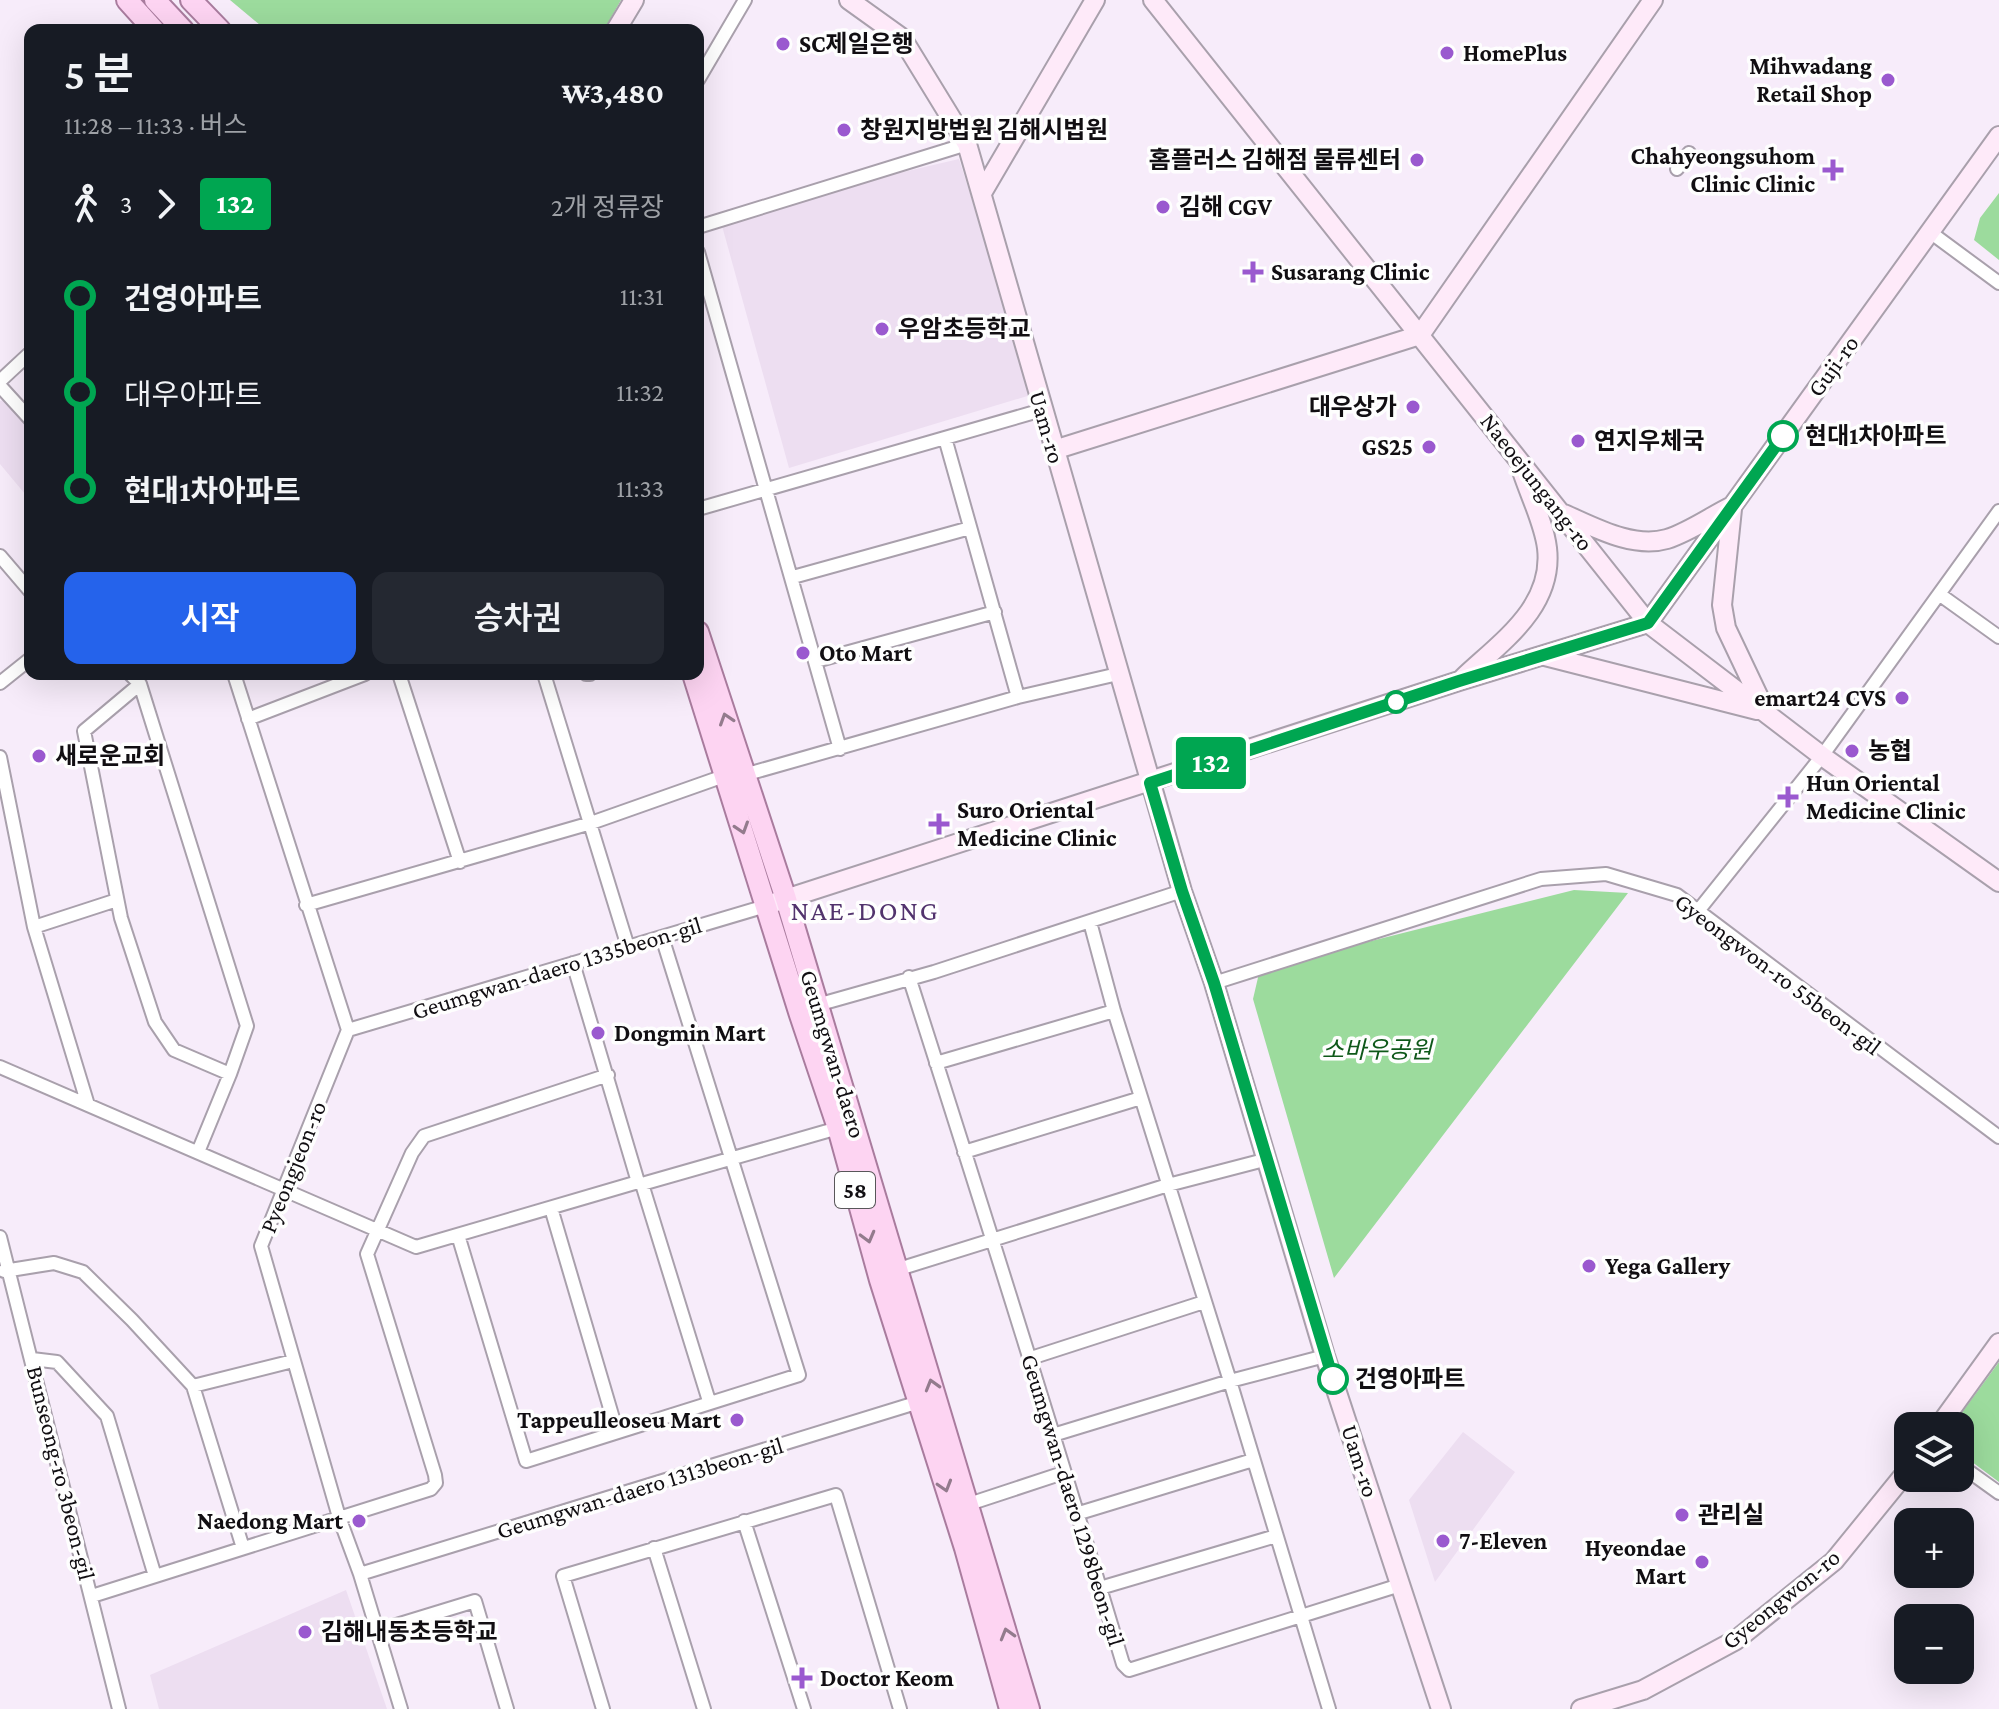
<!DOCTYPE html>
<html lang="ko">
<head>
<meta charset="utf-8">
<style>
  :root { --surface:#171b24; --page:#242831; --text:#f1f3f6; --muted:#9ea1a6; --accent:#2563eb }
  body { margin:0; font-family:"Crimson Pro","Noto Sans KR",serif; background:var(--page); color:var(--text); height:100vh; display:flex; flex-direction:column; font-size:30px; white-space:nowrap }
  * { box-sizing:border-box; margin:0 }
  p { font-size:26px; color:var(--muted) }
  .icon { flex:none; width:44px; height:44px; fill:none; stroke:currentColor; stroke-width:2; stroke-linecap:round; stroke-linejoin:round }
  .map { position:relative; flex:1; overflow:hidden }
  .side { position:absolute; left:24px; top:24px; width:680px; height:656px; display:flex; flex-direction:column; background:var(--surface); border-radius:16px; box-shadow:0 8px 32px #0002 }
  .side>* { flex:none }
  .badge { padding:0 16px; border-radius:6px; font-size:28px; line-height:52px }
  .controls { position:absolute; left:1894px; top:1412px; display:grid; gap:16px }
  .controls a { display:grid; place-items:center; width:80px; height:80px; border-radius:16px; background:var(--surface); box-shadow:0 8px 32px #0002; font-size:40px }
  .map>.badge { position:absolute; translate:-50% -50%; box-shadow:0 0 0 4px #fff }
  .legs { display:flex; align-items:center; gap:12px; height:88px; padding:0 40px; font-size:26px }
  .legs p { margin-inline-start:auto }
  .headline { display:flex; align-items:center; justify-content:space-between; height:136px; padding:0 40px }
  h1 { font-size:44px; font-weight:600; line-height:60px }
  .primary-button { display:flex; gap:16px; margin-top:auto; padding:16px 40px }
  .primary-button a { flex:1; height:92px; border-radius:16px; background:var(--accent); color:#fff; font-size:32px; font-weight:600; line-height:92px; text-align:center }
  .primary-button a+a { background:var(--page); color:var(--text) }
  ul { padding:0 40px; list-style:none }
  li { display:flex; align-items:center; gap:28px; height:96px; font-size:30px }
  li i { display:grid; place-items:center; width:12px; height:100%; margin:0 10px; background:currentColor }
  li i::after { content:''; width:20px; height:20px; margin:-10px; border:6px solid; border-radius:50%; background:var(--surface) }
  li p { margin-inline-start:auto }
  li:first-child i { background:linear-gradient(#0000 50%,currentColor 0) }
  li:last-child i { background:linear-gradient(currentColor 50%,#0000 0) }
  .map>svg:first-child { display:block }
  .built { fill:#eddef1 }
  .green { fill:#9cdb9d }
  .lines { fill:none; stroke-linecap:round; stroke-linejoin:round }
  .street-casing { stroke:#a9a0ac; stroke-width:16 }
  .secondary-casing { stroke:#a9a0ac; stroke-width:22 }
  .primary-casing { stroke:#a97c9e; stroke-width:24 }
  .street { stroke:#fff; stroke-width:12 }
  .secondary { stroke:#feeaf9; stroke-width:18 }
  .primary { stroke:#fdd4f2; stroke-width:20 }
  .oneway { stroke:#937b8d }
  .line-1-casing { stroke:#fff; stroke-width:18 }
  .line-1 { stroke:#00a651; stroke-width:12 }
  .poi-dot { fill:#9a59cf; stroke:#fefefe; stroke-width:3 }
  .stop-1-dot { fill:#fff; stroke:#00a651; stroke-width:4 }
  .labels { text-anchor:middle; stroke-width:7; stroke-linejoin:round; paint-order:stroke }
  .shield { fill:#fefefe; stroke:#585659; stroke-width:2 }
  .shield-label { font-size:22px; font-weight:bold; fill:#110e12 }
  .poi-label { font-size:24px; font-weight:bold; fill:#110e12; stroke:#fefefe; text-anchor:start }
  .street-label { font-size:24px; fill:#110e12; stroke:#fefefe }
  .stop-label { font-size:24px; font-weight:bold; fill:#110e12; stroke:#fefefe; text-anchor:start }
  .park-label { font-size:24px; font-style:italic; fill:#0e5819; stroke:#fefefe }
  .quarter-label { font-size:28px; letter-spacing:2px; fill:#52336d; stroke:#fefefe }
</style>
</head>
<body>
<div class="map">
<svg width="1999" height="1709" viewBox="0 0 1999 1709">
  <rect width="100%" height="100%" fill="#f7ecfa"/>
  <path class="built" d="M959,159l75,235 -245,74 -70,-253z
    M3,400l27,30v70l-30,-36v-63z
    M1463,1432l52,40 -80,110 -26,-82z
    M346,1590l41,119h-228l-9,-34z"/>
  <path class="green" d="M230,0h391l-17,30h-338z
    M1999,193v67l-25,-20 6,-22z
    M1574,890l54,3 -294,385 -81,-279 7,-30z
    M1999,1362v120l-39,-29v-27h-8z"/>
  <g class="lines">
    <defs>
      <path id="street" d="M698,80l47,-80
        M1677,169l12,-16
        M698,227l269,-83
        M1930,232l69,51
        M698,252l142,497
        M0,381l30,-28
        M0,386l30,33
        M945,438l73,259
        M698,509l344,-99
        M0,556l30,35
        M793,577l177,-49
        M1939,594l60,43
        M816,661l179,-49
        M130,674l10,10 107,342 -17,48 -32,78
        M234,674l114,356 -87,216 78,271 21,57 41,135
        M399,674l61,188
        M544,674l84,273
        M586,674h4
        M0,683l30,-24
        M140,684l-56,47 37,187 34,104 19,28 56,24
        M248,719l117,-45
        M0,757l34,170 54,178
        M744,775l274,-78 100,-23
        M306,905l285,-82 133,-47
        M1698,911l124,-155 177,-245
        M1090,922l24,89 116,370 99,328
        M34,927l83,-27
        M573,963l65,219
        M909,977c73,228 145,457 214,687l6,6 271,-85
        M1214,983l327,-104 65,-5 71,21 322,242
        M817,1005l117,-33 248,-81
        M348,1030l418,-124
        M936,1063l178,-52
        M0,1067l416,180 222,-65 4,2 196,-56
        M964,1152l177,-54
        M642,1184l67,217
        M551,1208l66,224
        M458,1235l68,226 273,-86 -137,-438
        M0,1237l119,472
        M899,1269l269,-84 100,-26
        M4,1271l50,-8 29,9 49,48 61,66 50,162
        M1031,1358l173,-56
        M32,1359l25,3 50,54 48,160
        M193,1386l100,-25
        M1053,1435l177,-54 95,-25
        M1960,1465l39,28
        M969,1504l94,-31
        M1076,1514l177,-54
        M744,1521l60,188
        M654,1548l50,161
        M360,1574l559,-172
        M1100,1588l176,-52
        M92,1596l339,-107 5,-6 -1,-8 -68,-221 45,-101 12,-17 184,-61
        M377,1631l98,-30 32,108
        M603,1709l-40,-133 273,-81 64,214"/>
      <path id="secondary" d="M849,0l53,38 65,106 215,747 32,92 111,373 116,353
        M1153,0l495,623 174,133 177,126
        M616,30l18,-30
        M982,193l113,-193
        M1054,450l366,-115 233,-335
        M1732,509l-10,96 4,23 37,78
        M1564,514c30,13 69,35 103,25 22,-7 43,-22 63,-32
        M1545,656l212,54
        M1463,678c38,-36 91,-71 84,-130 -3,-25 -17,-52 -25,-77
        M773,903l686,-222 189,-58 351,-487
        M1939,1426l60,-83
        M1581,1709l62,-19 93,-50 98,-79 74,-91"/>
      <path id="primary" d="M127,0l27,30
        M155,0l28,30
        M191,0l29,30
        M698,632l88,267 243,810
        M693,674l107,341 38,113 42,152 85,268 45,161"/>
    </defs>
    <use href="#street" class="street-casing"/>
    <use href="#secondary" class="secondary-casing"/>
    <use href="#primary" class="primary-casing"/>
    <use href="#street" class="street"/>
    <use href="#secondary" class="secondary"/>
    <use href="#primary" class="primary"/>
  </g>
  <defs><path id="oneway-chevron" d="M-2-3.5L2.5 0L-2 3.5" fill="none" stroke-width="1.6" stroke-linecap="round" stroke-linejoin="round" transform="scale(2)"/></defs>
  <g class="oneway">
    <use href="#oneway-chevron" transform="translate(726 719) rotate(-108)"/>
    <use href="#oneway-chevron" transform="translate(742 828) rotate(72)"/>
    <use href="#oneway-chevron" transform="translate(868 1237) rotate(75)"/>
    <use href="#oneway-chevron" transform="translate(932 1385) rotate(-106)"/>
    <use href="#oneway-chevron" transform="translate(945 1486) rotate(73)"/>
    <use href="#oneway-chevron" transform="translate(1007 1634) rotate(-106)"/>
  </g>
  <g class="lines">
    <defs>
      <path id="line-1" d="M1333,1379l-119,-396 -32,-92 -32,-108 309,-102 189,-58 135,-187"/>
    </defs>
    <use href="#line-1" class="line-1-casing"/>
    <use href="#line-1" class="line-1"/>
  </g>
  <g class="poi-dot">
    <circle cx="783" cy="44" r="8"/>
    <circle cx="1447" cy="53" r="8"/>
    <circle cx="1888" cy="80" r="8"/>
    <circle cx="844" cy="130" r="8"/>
    <circle cx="1417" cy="160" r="8"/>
    <path d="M1829 158h8v8h8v8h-8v8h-8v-8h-8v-8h8z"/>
    <circle cx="1163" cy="207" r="8"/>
    <path d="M1249 260h8v8h8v8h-8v8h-8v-8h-8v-8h8z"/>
    <circle cx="882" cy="329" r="8"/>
    <circle cx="1413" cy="407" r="8"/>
    <circle cx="1578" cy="441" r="8"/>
    <circle cx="1429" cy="447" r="8"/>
    <circle cx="803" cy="653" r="8"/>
    <circle cx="1902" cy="698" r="8"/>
    <circle cx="1852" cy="751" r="8"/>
    <circle cx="39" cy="756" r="8"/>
    <path d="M1784 785h8v8h8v8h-8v8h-8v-8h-8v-8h8z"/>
    <path d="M935 812h8v8h8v8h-8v8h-8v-8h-8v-8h8z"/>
    <circle cx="598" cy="1033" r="8"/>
    <circle cx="1589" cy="1266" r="8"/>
    <circle cx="737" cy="1420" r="8"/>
    <circle cx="1682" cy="1515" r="8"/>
    <circle cx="359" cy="1521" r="8"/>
    <circle cx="1443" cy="1541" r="8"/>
    <circle cx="1702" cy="1562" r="8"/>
    <circle cx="305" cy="1632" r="8"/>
    <path d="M798 1666h8v8h8v8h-8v8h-8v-8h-8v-8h8z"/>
  </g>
  <g class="stop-1-dot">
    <circle cx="1783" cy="436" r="14"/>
    <circle cx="1396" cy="702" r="10"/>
    <circle cx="1333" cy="1379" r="14"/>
  </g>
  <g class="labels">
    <rect class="shield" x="835" y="1172" width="40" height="36" rx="6"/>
    <g class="shield-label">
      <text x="855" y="1198">58</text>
    </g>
    <g class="poi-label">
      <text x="799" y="52">SC제일은행</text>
      <text x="1463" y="61">HomePlus</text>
      <text x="1872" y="74" text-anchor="end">Mihwadang<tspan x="1872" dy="28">Retail Shop</tspan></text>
      <text x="860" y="138">창원지방법원 김해시법원</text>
      <text x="1815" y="164" text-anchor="end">Chahyeongsuhom<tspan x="1815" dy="28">Clinic Clinic</tspan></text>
      <text x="1401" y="168" text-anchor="end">홈플러스 김해점 물류센터</text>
      <text x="1179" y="215">김해 CGV</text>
      <text x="1271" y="280">Susarang Clinic</text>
      <text x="898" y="337">우암초등학교</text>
      <text x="1397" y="415" text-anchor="end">대우상가</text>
      <text x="1594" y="449">연지우체국</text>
      <text x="1413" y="455" text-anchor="end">GS25</text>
      <text x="819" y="661">Oto Mart</text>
      <text x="1886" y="706" text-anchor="end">emart24 CVS</text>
      <text x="1868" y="759">농협</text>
      <text x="55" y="764">새로운교회</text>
      <text x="1806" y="791">Hun Oriental<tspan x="1806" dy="28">Medicine Clinic</tspan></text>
      <text x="957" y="818">Suro Oriental<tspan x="957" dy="28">Medicine Clinic</tspan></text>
      <text x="614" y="1041">Dongmin Mart</text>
      <text x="1605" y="1274">Yega Gallery</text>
      <text x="721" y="1428" text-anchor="end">Tappeulleoseu Mart</text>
      <text x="1698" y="1523">관리실</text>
      <text x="343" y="1529" text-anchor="end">Naedong Mart</text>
      <text x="1459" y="1549">7-Eleven</text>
      <text x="1686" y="1556" text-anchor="end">Hyeondae<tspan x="1686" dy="28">Mart</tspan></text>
      <text x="321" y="1640">김해내동초등학교</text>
      <text x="820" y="1686">Doctor Keom</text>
    </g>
    <g class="street-label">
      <text transform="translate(1833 366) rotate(-54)" y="8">Guji-ro</text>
      <text transform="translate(1047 427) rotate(74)" y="8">Uam-ro</text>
      <text transform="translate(1537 482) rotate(52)" y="8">Naeoejungang-ro</text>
      <text transform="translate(557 968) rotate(-17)" y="8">Geumgwan-daero 1335beon-gil</text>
      <text transform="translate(1778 974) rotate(37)" y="8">Gyeongwon-ro 55beon-gil</text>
      <text transform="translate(833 1054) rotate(73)" y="8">Geumgwan-daero</text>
      <text transform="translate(293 1167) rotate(-68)" y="8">Pyeongjeon-ro</text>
      <text transform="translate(1360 1461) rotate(72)" y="8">Uam-ro</text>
      <text transform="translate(61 1473) rotate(76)" y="8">Bunseong-ro 3beon-gil</text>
      <text transform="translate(640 1488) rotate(-17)" y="8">Geumgwan-daero 1313beon-gil</text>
      <text transform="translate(1073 1500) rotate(73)" y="8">Geumgwan-daero 1298beon-gil</text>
      <text transform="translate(1781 1599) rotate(-39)" y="8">Gyeongwon-ro</text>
    </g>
    <g class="stop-label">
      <text x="1805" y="444">현대1차아파트</text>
      <text x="1355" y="1387">건영아파트</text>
    </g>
    <g class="park-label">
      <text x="1377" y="1058">소바우공원</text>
    </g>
    <g class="quarter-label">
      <text x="865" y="920">NAE-DONG</text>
    </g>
  </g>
</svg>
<div class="controls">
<a><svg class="icon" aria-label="layers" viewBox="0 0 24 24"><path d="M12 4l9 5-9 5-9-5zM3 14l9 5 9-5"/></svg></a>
<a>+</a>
<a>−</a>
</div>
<b class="badge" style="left:1211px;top:763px;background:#00a651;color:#fff">132</b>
<section class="side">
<div class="headline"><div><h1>5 분</h1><p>11:28 – 11:33 · 버스</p></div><b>₩3,480</b></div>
<div class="legs"><svg class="icon" aria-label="walk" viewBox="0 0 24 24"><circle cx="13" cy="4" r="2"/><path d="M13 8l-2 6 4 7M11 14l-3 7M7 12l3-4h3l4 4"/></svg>3<svg class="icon" aria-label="forward" viewBox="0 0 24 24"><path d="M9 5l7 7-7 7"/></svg><b class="badge" style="background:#00a651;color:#fff">132</b><p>2개 정류장</p></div>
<ul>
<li><i style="color:#00a651"></i><b>건영아파트</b><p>11:31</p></li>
<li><i style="color:#00a651"></i><span>대우아파트</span><p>11:32</p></li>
<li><i style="color:#00a651"></i><b>현대1차아파트</b><p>11:33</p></li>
</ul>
<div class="primary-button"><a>시작</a><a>승차권</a></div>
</section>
</div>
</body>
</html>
